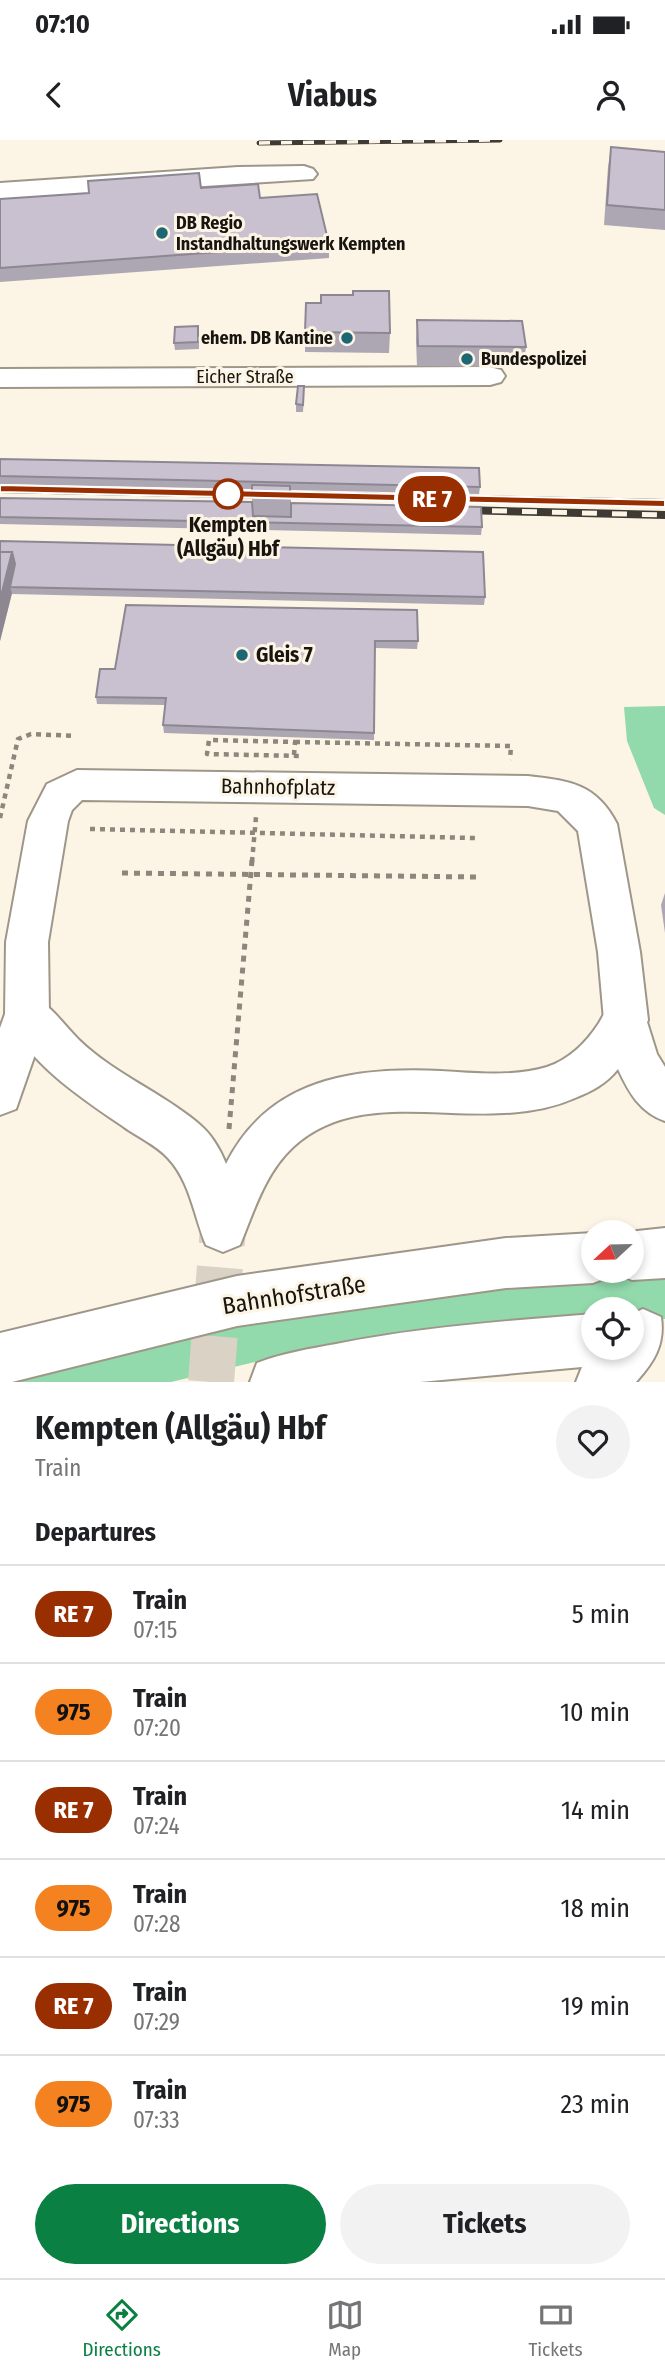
<!DOCTYPE html>
<html lang="en">
<head>
<meta charset="utf-8">
<style>
  :root { --surface:#fff; --page:#f2f2f2; --text:#202124; --muted:#757577; --line:#e0e0e0; --accent:#0b8043 }
  body { margin:0; font-family:"Fira Sans Condensed",sans-serif; background:var(--page); color:var(--text); height:100vh; display:flex; flex-direction:column; font-size:26px; white-space:nowrap }
  * { box-sizing:border-box; margin:0 }
  p { font-size:23px; color:var(--muted) }
  .icon { flex:none; width:38px; height:38px; fill:none; stroke:currentColor; stroke-width:2; stroke-linecap:round; stroke-linejoin:round }
  .map { position:relative; height:1242px; overflow:hidden }
  .panel { display:flex; flex-direction:column; background:var(--surface); flex:1 }
  .panel>* { flex:none }
  .badge { padding:0 14px; border-radius:23px; font-size:24px; line-height:46px }
  .needle { width:46px; rotate:248deg }
  .tools { position:absolute; left:581px; top:1080px; display:grid; gap:14px }
  .tools a { display:grid; place-items:center; width:63px; height:63px; border-radius:50%; background:var(--surface); box-shadow:0 4px 10px #0003; font-size:35px }
  .map>.badge { position:absolute; translate:-50% -50%; box-shadow:0 0 0 4px #fff }
  h2 { padding:0 35px; font-size:26px; line-height:63px }
  .round { display:grid; place-items:center; flex:none; width:74px; height:74px; border-radius:37px; background:var(--page) }
  .overview { display:flex; align-items:center; justify-content:space-between; height:119px; padding:0 35px }
  h1 { font-size:33px; font-weight:700; line-height:52px }
  .button { display:flex; gap:14px; margin-top:auto; padding:14px 35px }
  .button a { flex:1; height:80px; border-radius:42px; background:var(--accent); color:#fff; font-size:28px; font-weight:700; line-height:80px; text-align:center }
  .button a+a { background:var(--page); color:var(--text) }
  ul { padding:0; list-style:none }
  li { display:flex; align-items:center; gap:21px; height:98px; padding:0 35px; border-top:2px solid var(--line) }
  li div { flex:1 }
  li b { display:block; font-size:26px }
  li em { font-style:normal }
  li .badge { min-width:77px; font-weight:700; text-align:center }
  .status { display:flex; justify-content:space-between; align-items:center; height:49px; padding:0 35px; background:var(--surface); direction:ltr }
  .status svg { height:19px; fill:currentColor }
  header { display:flex; justify-content:space-between; align-items:center; height:91px; padding:0 35px; background:var(--surface); font-size:32px; font-weight:700 }
  .tabs { display:flex; justify-content:space-around; align-items:center; height:98px; border-top:2px solid var(--line); background:var(--surface); font-size:19px; color:var(--muted) }
  .tabs a { display:grid; justify-items:center; gap:4px }
  .tabs .current { color:var(--accent) }
  .map>svg:first-child { display:block }
  .green { fill:#92daac }
  .lines { fill:none; stroke-linecap:round; stroke-linejoin:round }
  .major-tunnel { stroke:#dad3c5; stroke-width:46; stroke-dasharray:46 23; stroke-linecap:butt }
  .minor-casing { stroke:#9e9789; stroke-width:4 }
  .major-casing { stroke:#9e9789; stroke-width:4 }
  .path-far1 { stroke:#8c867c; stroke-width:4.5; stroke-dasharray:5 5; stroke-linecap:butt }
  .path { stroke:#8c867c; stroke-width:5; stroke-dasharray:6 6; stroke-linecap:butt }
  .minor { fill:#fff; fill-rule:evenodd }
  .major { fill:#fff; fill-rule:evenodd }
  .rail-far1-casing { stroke:#3f3b34; stroke-width:5 }
  .rail-casing { stroke:#3f3b34; stroke-width:8 }
  .rail-far1 { stroke:#fcf4e5; stroke-width:3.5; stroke-dasharray:11; stroke-linecap:butt }
  .rail { stroke:#fcf4e5; stroke-width:5; stroke-dasharray:15; stroke-linecap:butt }
  .wall { fill:#ada6b3 }
  .shaded-wall { fill:#8d8792 }
  .building { fill:#c9c1d0; stroke:#8d8792; stroke-width:2 }
  .line { fill:#992e00; stroke:#fff; stroke-width:2 }
  .poi-dot { fill:#1d6673; stroke:#fcf4e5; stroke-width:2.5 }
  .stop-dot { fill:#fff; stroke:#992e00; stroke-width:3.5 }
  .labels { text-anchor:middle; stroke-width:6; stroke-linejoin:round; paint-order:stroke }
  .far-poi-label { font-size:18px; font-weight:bold; fill:#181510; stroke:#fcf4e5; text-anchor:start }
  .far-street-label { font-size:18px; fill:#181510; stroke:#fcf4e5 }
  .stop-label { font-size:21px; font-weight:bold; fill:#181510; stroke:#fcf4e5 }
  .poi-label { font-size:21px; font-weight:bold; fill:#181510; stroke:#fcf4e5; text-anchor:start }
  .street-label { font-size:21px; fill:#181510; stroke:#fcf4e5 }
  .near-street-label { font-size:24px; fill:#181510; stroke:#fcf4e5 }
</style>
</head>
<body>
<div class="status"><b>07:10</b><svg viewBox="0 0 49 12"><path d="M0 12V9h3v3zM5 12V6h3v6zM10 12V3h3v9zM15 12V0h3v12zM26 1h20v11H26zM47 4h2v5h-2z"/></svg></div>
<header><svg class="icon" aria-label="back" viewBox="0 0 24 24"><path d="M15 5l-7 7 7 7"/></svg>Viabus<svg class="icon" aria-label="person" viewBox="0 0 24 24"><circle cx="12" cy="8" r="4"/><path d="M4 21q1-7 8-7t8 7"/></svg></header>
<div class="map">
<svg width="665" height="1242" viewBox="0 0 665 1242">
  <rect width="100%" height="100%" fill="#fcf4e5"/>
  <path class="green" d="M665,566v109l-11,-7 -27,-67 -3,-34z
    M665,1136v43l-33,1v-11h-39v14l-149,10 -168,24 -105,25h-165l226,-59 280,-37z"/>
  <g class="lines">
    <path class="major-tunnel" d="M211,1242l12,-154"/>
    <defs>
      <path id="minor" d="M304,26l9,3 4,5 -4,5 -313,20v-16l238,-16z
        M490,227l11,3 4,6 -4,6 -11,3 -490,2v-18z
        M77,630l451,6c41,5 68,7 89,48l23,128 8,68 -6,14 -16,6 -16,-6 -6,-14 -6,-68 -20,-121 -20,-20 -30,-5 -446,-6 -10,10 -4,11 -20,121 1,72 -33,95 -16,6v-87l5,-14 1,-72 22,-121 19,-37z"/>
      <path id="major" d="M27,854c23,9 35,29 52,46 35,34 84,53 120,84 12,10 21,25 27,40 43,-86 128,-97 215,-93 34,2 73,6 106,-4 23,-8 39,-24 52,-44 3,-5 7,-14 12,-17 4,-3 11,-4 15,-6l16,6 15,48 8,13v54c-25,-9 -36,-28 -47,-52 -12,15 -26,22 -43,29 -92,41 -207,-20 -282,49 -28,26 -39,64 -53,98l-17,7 -17,-7c-12,-29 -16,-64 -38,-87 -12,-13 -30,-21 -44,-31 -43,-29 -97,-65 -119,-113l6,-14z
        M665,1088v50l-33,2 -18,-8v-2h18v-38h-4z
        M593,1093v37h20l-2,6 -18,7 -87,5 -269,38 -225,56h-12v-49l237,-57 269,-38z
        M643,1169l18,8c4,28 -7,45 -25,65h-60l6,-15 -162,15h-170l7,-19c26,-10 52,-14 79,-19 85,-17 171,-23 257,-30v34h39v-34z"/>
    </defs>
    <use href="#minor" class="minor-casing"/>
    <use href="#major" class="major-casing"/>
    <path class="path-far1" d="M295,602l216,4 -1,14
      M294,615l1,-13 -86,-2 -2,14 95,2
      M0,678l18,-79 13,-5 45,2
      M90,689l385,9
      M252,722l4,-45"/>
    <path class="path" d="M122,733l356,4
      M229,989l23,-269"/>
    <use href="#minor" class="minor"/>
    <use href="#major" class="major"/>
    <defs>
      <path id="rail-far1" d="M259,3l241,-3"/>
      <path id="rail" d="M0,349l665,14
        M462,370l203,5"/>
    </defs>
    <use href="#rail-far1" class="rail-far1-casing"/>
    <use href="#rail" class="rail-casing"/>
    <use href="#rail-far1" class="rail-far1"/>
    <use href="#rail" class="rail"/>
  </g>
  <path class="wall" d="M611,7l54,5v78l-61,-5 4,-58z
    M201,48l59,10 69,46v14l-329,24v-83z
    M353,155l37,38 -1,20 -84,-1v-20l16,-29z
    M417,180l109,27 -3,20 -106,-1 -1,-25z
    M199,194v15l-24,1 -1,-7z
    M304,254l-1,18h-7v-8z
    M0,319l480,28 -1,7 -188,-4v13l191,24 -1,8 -481,-11v-26l252,4v-13l-252,-5z
    M0,401l485,56 -1,8 -472,-11v-1l-12,48z
    M126,465l292,36 -1,8 -42,-1 -1,92 -210,-7 -1,-8 2,-20 -68,-1 -1,-7 19,-28z
    M665,753v40l-4,-28z"/>
  <path class="shaded-wall" d="M12,412l5,20 -7,15 2,6 -12,48v-41z"/>
  <path class="building" d="M611,7l54,5v58l-58,-5z
    M199,33l2,15 57,-4 2,14 57,-4 12,50 -329,24v-69l89,-6 -1,-12z
    M353,151h36l1,42 -85,-1 1,-29h15v-8h32z
    M417,180l105,1 4,26 -108,-1z
    M198,186v16l-24,1 1,-16z
    M298,246h6l-1,19 -7,-1z
    M0,319l479,9 1,19 -480,-11z
    M252,345l38,1v8l-38,-1z
    M0,358l252,4 1,14 38,1v-14l190,4 1,20 -482,-10z
    M0,401l483,11 2,45 -475,-10 5,-23 -3,-12h-12z
    M0,412h12l-12,48z
    M126,465l291,5 1,31h-43l-1,92 -211,-8 3,-27 -70,-1 4,-28h15z"/>
  <path class="line" d="M0,345l665,15v7l-665,-15z"/>
  <g class="poi-dot">
    <circle cx="162" cy="93" r="7"/>
    <circle cx="347" cy="198" r="7"/>
    <circle cx="467" cy="219" r="7"/>
    <circle cx="242" cy="515" r="7"/>
  </g>
  <circle class="stop-dot" cx="228" cy="354" r="14"/>
  <g class="labels">
    <g class="far-poi-label">
      <text x="176" y="89">DB Regio<tspan x="176" dy="21">Instandhaltungswerk Kempten</tspan></text>
      <text x="333" y="204" text-anchor="end">ehem. DB Kantine</text>
      <text x="481" y="225">Bundespolizei</text>
    </g>
    <g class="far-street-label">
      <text x="245" y="243">Eicher Straße</text>
    </g>
    <g class="stop-label">
      <text x="228" y="392">Kempten<tspan x="228" dy="24">(Allgäu) Hbf</tspan></text>
    </g>
    <g class="poi-label">
      <text x="256" y="522">Gleis 7</text>
    </g>
    <g class="street-label">
      <text transform="translate(278 647) rotate(1)" y="7">Bahnhofplatz</text>
    </g>
    <g class="near-street-label">
      <text transform="translate(294 1155) rotate(-9)" y="8">Bahnhofstraße</text>
    </g>
  </g>
</svg>
<div class="tools">
<a><svg class="needle" viewBox="-14 -14 28 28"><path d="M0-13l5 13h-10z" fill="#e53935"/><path d="M0 13l5-13h-10z" fill="#757577"/></svg></a>
<a><svg class="icon" aria-label="locate" viewBox="0 0 24 24"><circle cx="12" cy="12" r="6"/><path d="M12 2v4M12 18v4M2 12h4M18 12h4"/></svg></a>
</div>
<b class="badge" style="left:432px;top:359px;background:#992e00;color:#fff">RE 7</b>
</div>
<section class="panel">
<div class="overview"><div><h1>Kempten (Allgäu) Hbf</h1><p>Train</p></div><a class="round"><svg class="icon" aria-label="heart" viewBox="0 0 24 24"><path d="M12 20l-8-8c-3-5 5-10 8-4 3-6 11-1 8 4z"/></svg></a></div>
<h2>Departures</h2>
<ul>
<li><span class="badge" style="background:#992e00;color:#fff">RE 7</span><div><b>Train</b><p>07:15</p></div><em>5 min</em></li>
<li><span class="badge" style="background:#f58220;color:#111">975</span><div><b>Train</b><p>07:20</p></div><em>10 min</em></li>
<li><span class="badge" style="background:#992e00;color:#fff">RE 7</span><div><b>Train</b><p>07:24</p></div><em>14 min</em></li>
<li><span class="badge" style="background:#f58220;color:#111">975</span><div><b>Train</b><p>07:28</p></div><em>18 min</em></li>
<li><span class="badge" style="background:#992e00;color:#fff">RE 7</span><div><b>Train</b><p>07:29</p></div><em>19 min</em></li>
<li><span class="badge" style="background:#f58220;color:#111">975</span><div><b>Train</b><p>07:33</p></div><em>23 min</em></li>
</ul>
<div class="button"><a>Directions</a><a>Tickets</a></div>
</section>
<nav class="tabs">
<a class="current"><svg class="icon" aria-label="directions" viewBox="0 0 24 24"><path d="M12 3l9 9-9 9-9-9zM9 14v-3h6M13 9l2 2-2 2"/></svg>Directions</a>
<a><svg class="icon" aria-label="map" viewBox="0 0 24 24"><path d="M3 6l6-2 6 2 6-2v14l-6 2-6-2-6 2zM9 4v14M15 6v14"/></svg>Map</a>
<a><svg class="icon" aria-label="tickets" viewBox="0 0 24 24"><path d="M3 7h18v10H3zM15 7v10"/></svg>Tickets</a>
</nav>
</body>
</html>
